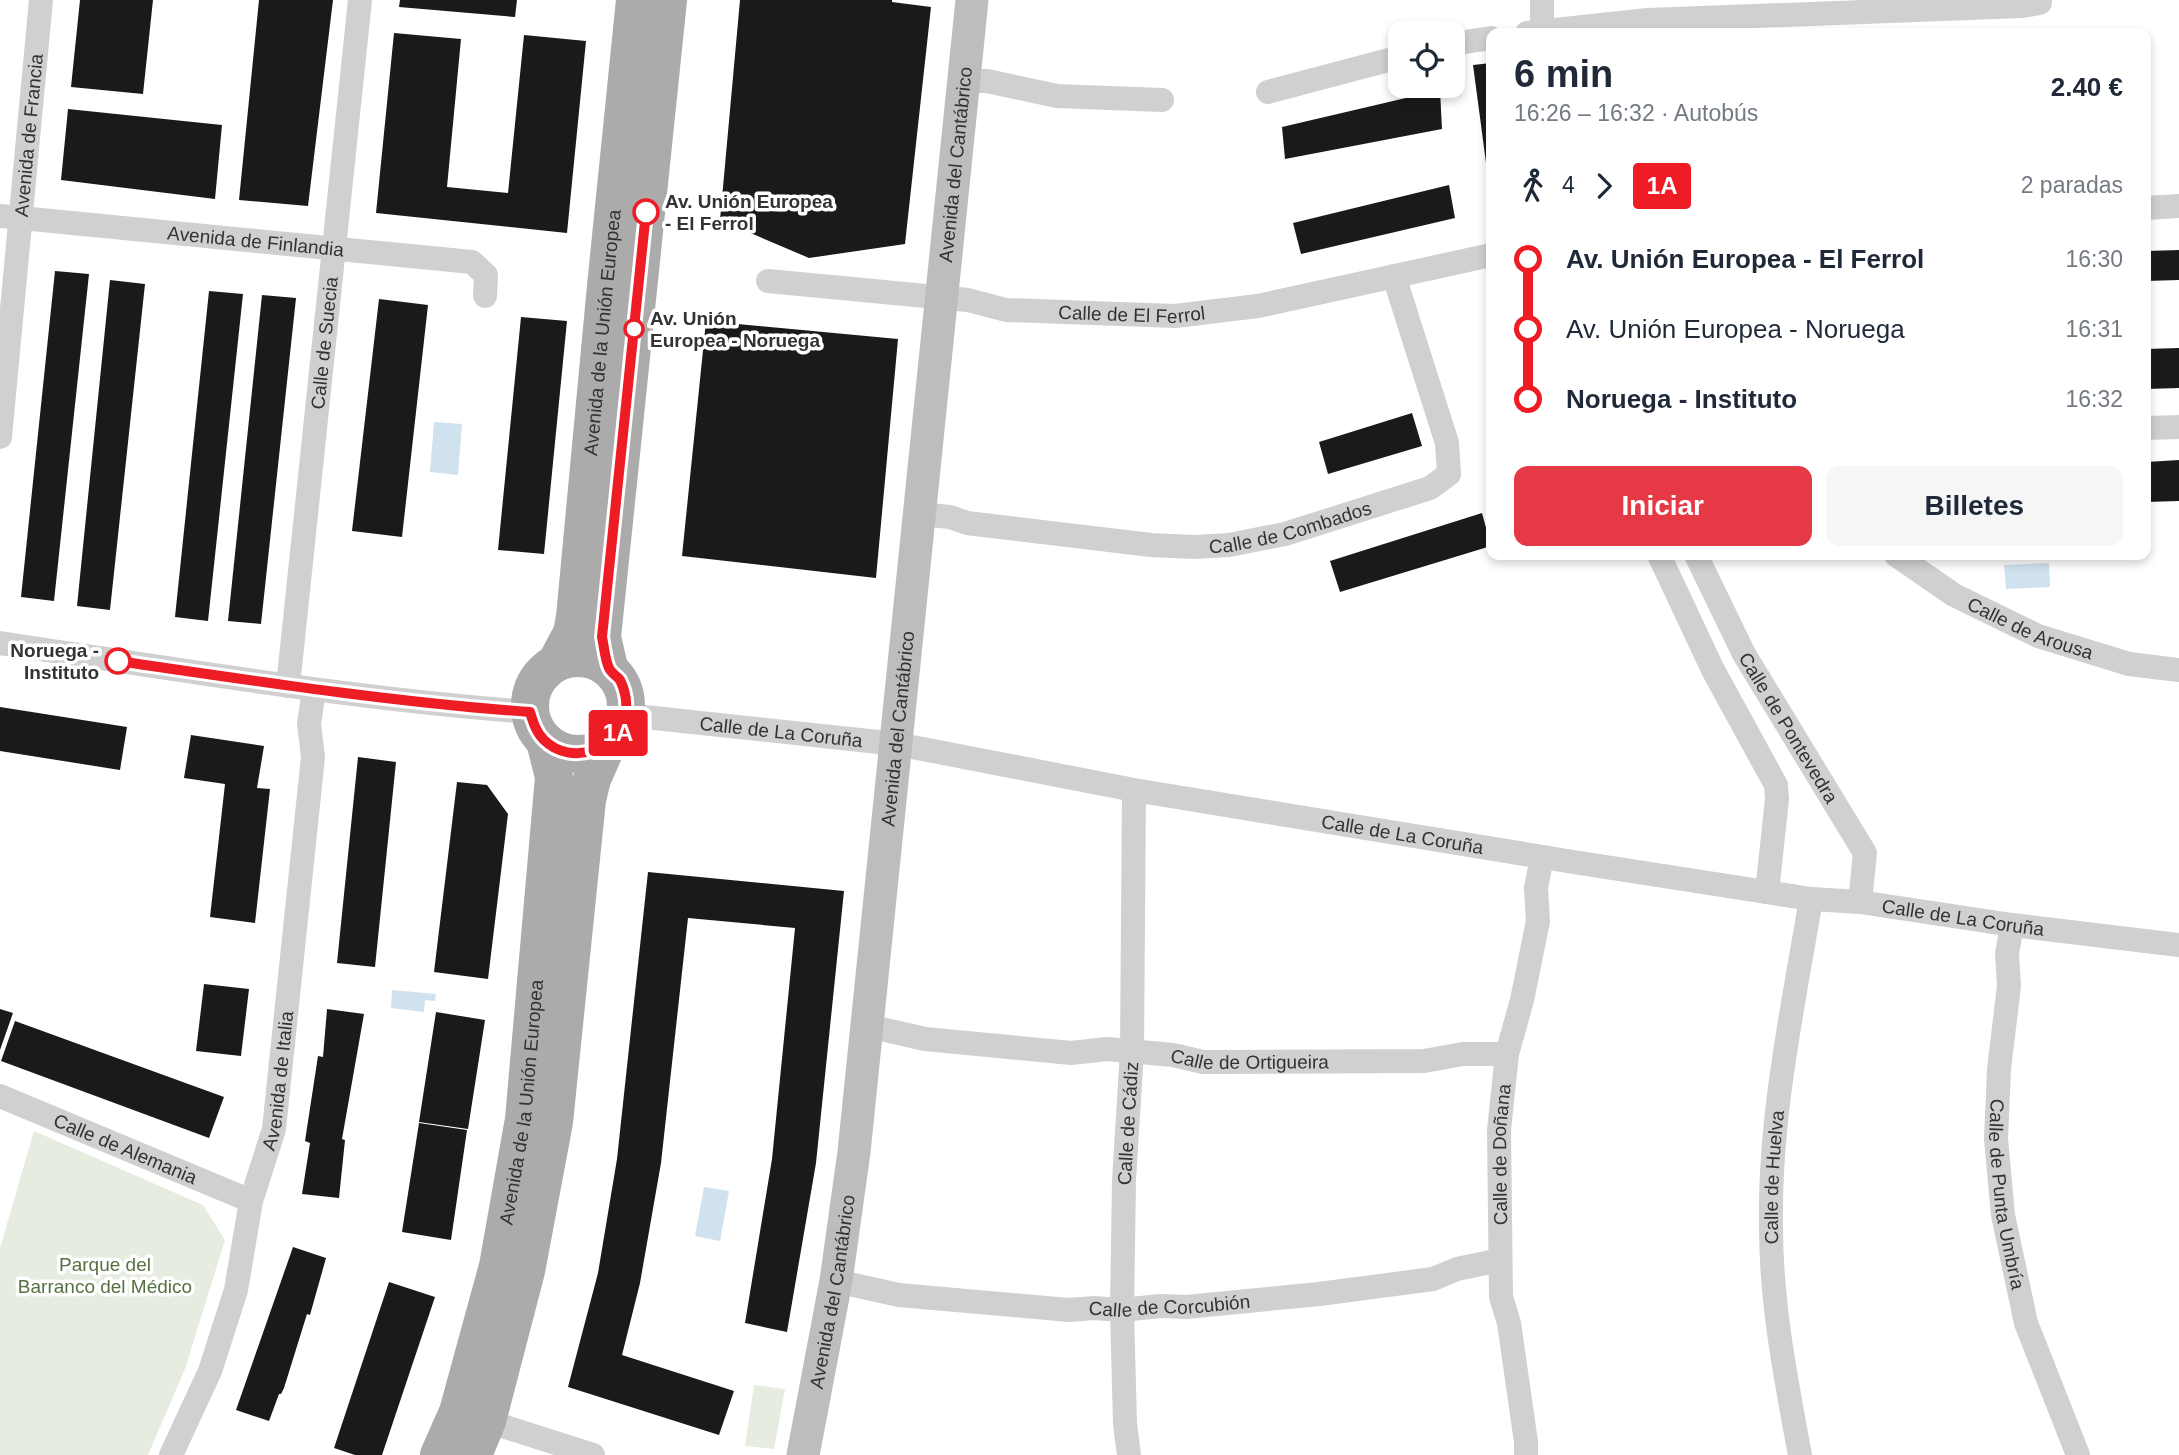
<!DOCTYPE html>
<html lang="es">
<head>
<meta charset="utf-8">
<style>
  :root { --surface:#fff; --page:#f6f6f7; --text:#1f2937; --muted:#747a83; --accent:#e63946 }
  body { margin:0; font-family:Helvetica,sans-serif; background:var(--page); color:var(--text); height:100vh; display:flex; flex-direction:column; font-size:26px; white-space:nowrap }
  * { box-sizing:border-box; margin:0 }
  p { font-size:23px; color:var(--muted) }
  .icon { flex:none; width:38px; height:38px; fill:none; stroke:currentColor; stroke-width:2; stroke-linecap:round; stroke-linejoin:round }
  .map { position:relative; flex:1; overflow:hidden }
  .drawer { position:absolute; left:1486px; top:28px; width:665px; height:532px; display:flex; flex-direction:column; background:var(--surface); border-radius:14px; box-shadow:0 4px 10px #0003 }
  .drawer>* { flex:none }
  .badge { padding:0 14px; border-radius:5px; font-size:24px; line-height:46px }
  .buttons { position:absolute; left:1388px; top:21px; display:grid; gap:14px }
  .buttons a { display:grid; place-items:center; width:77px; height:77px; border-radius:14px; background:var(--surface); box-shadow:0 4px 10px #0003; font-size:35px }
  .map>.badge { position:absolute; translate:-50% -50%; box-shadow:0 0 0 4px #fff }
  .legs { display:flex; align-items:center; gap:10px; height:77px; padding:0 28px; font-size:23px }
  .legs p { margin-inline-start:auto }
  .head { display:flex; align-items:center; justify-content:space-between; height:119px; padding:0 28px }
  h1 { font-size:38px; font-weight:600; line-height:52px }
  .action { display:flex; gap:14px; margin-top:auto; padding:14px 28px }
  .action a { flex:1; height:80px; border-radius:14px; background:var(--accent); color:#fff; font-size:28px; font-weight:600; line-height:80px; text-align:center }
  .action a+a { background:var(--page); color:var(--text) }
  ul { padding:0 28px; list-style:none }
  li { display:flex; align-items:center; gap:24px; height:70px; font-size:26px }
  li i { display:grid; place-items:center; width:10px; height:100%; margin:0 9px; background:currentColor }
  li i::after { content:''; width:18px; height:18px; margin:-9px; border:5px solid; border-radius:50%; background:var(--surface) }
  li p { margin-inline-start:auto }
  li:first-child i { background:linear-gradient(#0000 50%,currentColor 0) }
  li:last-child i { background:linear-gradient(currentColor 50%,#0000 0) }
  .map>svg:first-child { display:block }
  .green { fill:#e6ecdf }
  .water { fill:#cfe2ee }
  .building { fill:#1a1a1a }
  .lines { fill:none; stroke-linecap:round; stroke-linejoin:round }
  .street { stroke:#d0d0d0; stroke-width:24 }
  .secondary { stroke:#bdbdbd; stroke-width:33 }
  .primary { stroke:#ababab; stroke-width:38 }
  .line-1-casing { stroke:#fff; stroke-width:16 }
  .line-1 { stroke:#ee1c25; stroke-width:10 }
  .stop-1-dot { fill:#fff; stroke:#ee1c25; stroke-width:3.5 }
  .labels { text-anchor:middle; stroke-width:7; stroke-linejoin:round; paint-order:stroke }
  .street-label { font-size:19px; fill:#333; stroke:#fff }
  .stop-label { font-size:19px; font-weight:bold; fill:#333; stroke:#fff; text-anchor:start }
  .park-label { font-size:19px; fill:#56703f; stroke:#fff }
</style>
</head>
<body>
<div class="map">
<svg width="2179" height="1455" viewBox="0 0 2179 1455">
  <rect width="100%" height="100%" fill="#fff"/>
  <path class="green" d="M34,1131l169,74 22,35 -40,129 -37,86h-148v-207z
    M754,1385l31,4 -11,60 -29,-3z"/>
  <path class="water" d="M434,422l28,2 -4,51 -28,-3z
    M2049,563l1,24 -44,2 -2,-24z
    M392,990l44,4 -1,7 -10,-1 -1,12 -33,-4z
    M704,1187l25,4 -9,50 -25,-5z"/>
  <path class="building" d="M80,0h73l-10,94 -72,-7z
    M259,0h74l-25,206 -69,-6z
    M400,0h117l-2,17 -116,-10z
    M740,0h152v2l39,5 -26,237 -96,14 -89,-38z
    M394,33l67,6 -14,148 61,6 16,-158 62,6 -19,192 -191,-20z
    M1491,63v122h-2l-16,-120z
    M1440,90l2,39 -157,30 -3,-32z
    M68,109l154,16 -7,74 -154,-19z
    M1449,185l6,33 -154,36 -8,-31z
    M2179,250v30l-33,1v-30z
    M55,271l34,3 -35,327 -33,-4z
    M110,280l35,4 -35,326 -33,-4z
    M209,291l34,3 -35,327 -33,-4z
    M262,295l34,3 -35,326 -33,-3z
    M379,299l49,6 -26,232 -50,-6z
    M521,317l46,4 -23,233 -46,-4z
    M706,321l192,18 -22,239 -194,-22z
    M2179,348v40l-33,1v-40z
    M1412,413l10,33 -94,28 -9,-32z
    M2179,460v41l-33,1v-40z
    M1482,513l9,33 -151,46 -10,-31z
    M0,707l127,20 -7,43 -120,-19z
    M191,735l73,11 -7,42 13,1 -15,134 -45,-6 15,-133 -41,-6z
    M358,757l38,5 -21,205 -38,-4z
    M457,782l30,3 21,29 -20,165 -54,-7z
    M648,872l196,19 -28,272 -29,169 -42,-9 27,-164 23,-231 -107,-10 -27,245 -21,120 -18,72 112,36 -15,44 -151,-48 30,-114 19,-114z
    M204,984l45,5 -8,67 -45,-5z
    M0,1009l13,4 -13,37z
    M327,1009l37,5 -22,125 3,1 -6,58 -37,-4 8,-51 -5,-2 13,-85 5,1z
    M436,1012l49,8 -17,109 -49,-7z
    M15,1021l209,76 -15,41 -208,-77z
    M419,1123l48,7 -16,110 -49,-8z
    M293,1247l33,11 -16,57 -3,-1 -23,74 -3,6h-2l-10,27 -33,-11z
    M389,1282l46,15 -53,158h-27l-21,-7z"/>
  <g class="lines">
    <g class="street">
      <path d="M1542,0v33"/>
      <path d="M1527,33l121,-13 375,-14 17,-3v-3"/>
      <path d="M1452,44l39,-6"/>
      <path d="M964,81h23l70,15 105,4"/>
      <path d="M1268,92l132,-35"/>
      <path d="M2146,208l33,-2"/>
      <path id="s1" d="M0,216l472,46 14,13 -1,21"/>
      <path id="s2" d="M768,281l200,19 38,10 169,6 83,-10 233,-51"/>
      <path d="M2146,428l33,-1"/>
      <path id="s3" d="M0,437l41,-437"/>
      <path id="s4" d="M921,514l29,3 17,6 184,22 43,2 35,-2 56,-11 145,-46 19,-14 -2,-31 -53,-167"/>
      <path d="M1659,555l54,115 63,115 1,14 -10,93"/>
      <path id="s5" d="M1696,555l48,99 121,199 -5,49"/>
      <path id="s6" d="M1896,555l58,40 84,41 91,28 50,6"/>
      <path d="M0,643c176,26 352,56 530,69"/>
      <path id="s7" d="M288,686l72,-686"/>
      <path id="s8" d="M626,715l271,29 237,46 433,71 244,38 49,3 152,23 167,20"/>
      <path id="s9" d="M2012,925l-5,29 2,32 -10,83 -3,70 7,76 23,108 52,132"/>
      <path id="s10" d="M868,1026l57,13 146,14 36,-4 66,6 30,7 221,-1 39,-7h44"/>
      <path id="s11" d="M0,1096l251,105"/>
      <path id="s12" d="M836,1281l63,14 170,15 25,-2 28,2 38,-4 26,1 133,-13 114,-15 24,-10 43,-9"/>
      <path d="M487,1421l106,34"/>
      <path id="s13" d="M171,1455l39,-84 26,-81 15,-89 23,-72 39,-372 -4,-33 5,-34"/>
      <path id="s14" d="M1129,1455l-4,-31 -3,-114 2,-130 8,-129 2,-261"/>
      <path id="s15" d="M1526,1455v-13l-17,-119 -8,-26 -2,-167 8,-76 15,-54 16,-79 -2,-33 6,-31"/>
      <path id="s16" d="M1800,1455c-14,-75 -29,-151 -29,-228 -2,-110 22,-220 40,-328"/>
    </g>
    <path class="secondary" id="s17" d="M803,1455l33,-174 18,-129 118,-1152"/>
    <g class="primary">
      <circle cx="578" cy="706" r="48"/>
      <path id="s18" d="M556,663l16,-30 3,-16 31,-331 29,-286"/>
      <path d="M609,668l-7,-31 66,-637"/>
      <path id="s19" d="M439,1455l19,-43 40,-146 26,-147 30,-342 -9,-36"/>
      <path d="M473,1455l14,-34 39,-150 28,-149 33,-322 5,-21 15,-34"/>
    </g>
  </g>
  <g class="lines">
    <defs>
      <path id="line-1" d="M118,661c137,20 274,41 412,51 3,10 6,20 14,28 27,27 78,10 82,-29 1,-10 -1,-21 -6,-31 -3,-4 -9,-7 -11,-12 -4,-8 -5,-22 -7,-31l44,-425"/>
    </defs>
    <use href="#line-1" class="line-1-casing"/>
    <use href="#line-1" class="line-1"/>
  </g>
  <g class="stop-1-dot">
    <circle cx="646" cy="212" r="12"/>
    <circle cx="634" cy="329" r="9"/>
    <circle cx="118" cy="661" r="12"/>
  </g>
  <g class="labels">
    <g class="street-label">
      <text dy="7" stroke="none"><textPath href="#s3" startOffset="303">Avenida de Francia</textPath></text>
      <text dy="7" stroke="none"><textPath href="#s17" startOffset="1300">Avenida del Cantábrico</textPath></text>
      <text dy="7" stroke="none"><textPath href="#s1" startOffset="257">Avenida de Finlandia</textPath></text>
      <text dy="7" stroke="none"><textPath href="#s2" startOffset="366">Calle de El Ferrol</textPath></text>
      <text dy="7" stroke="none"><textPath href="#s18" startOffset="336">Avenida de la Unión Europea</textPath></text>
      <text dy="7" stroke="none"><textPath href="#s7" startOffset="345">Calle de Suecia</textPath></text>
      <text dy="7" stroke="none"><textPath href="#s4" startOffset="374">Calle de Combados</textPath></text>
      <text dy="7" stroke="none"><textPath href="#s6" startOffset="154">Calle de Arousa</textPath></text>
      <text dy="7" stroke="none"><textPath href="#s5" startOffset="196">Calle de Pontevedra</textPath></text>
      <text dy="7" stroke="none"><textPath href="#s17" startOffset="733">Avenida del Cantábrico</textPath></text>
      <text dy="7" stroke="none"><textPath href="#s8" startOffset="156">Calle de La Coruña</textPath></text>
      <text dy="7" stroke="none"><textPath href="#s8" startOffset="786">Calle de La Coruña</textPath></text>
      <text dy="7" stroke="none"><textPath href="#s8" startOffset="1353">Calle de La Coruña</textPath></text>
      <text dy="7" stroke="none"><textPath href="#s10" startOffset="385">Calle de Ortigueira</textPath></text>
      <text dy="7" stroke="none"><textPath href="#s13" startOffset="392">Avenida de Italia</textPath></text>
      <text dy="7" stroke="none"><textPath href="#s19" startOffset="364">Avenida de la Unión Europea</textPath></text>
      <text dy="7" stroke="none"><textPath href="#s14" startOffset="332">Calle de Cádiz</textPath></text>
      <text dy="7" stroke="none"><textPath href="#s11" startOffset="136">Calle de Alemania</textPath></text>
      <text dy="7" stroke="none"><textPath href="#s15" startOffset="303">Calle de Doñana</textPath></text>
      <text dy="7" stroke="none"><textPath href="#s16" startOffset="280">Calle de Huelva</textPath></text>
      <text dy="7" stroke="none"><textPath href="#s9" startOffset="271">Calle de Punta Umbría</textPath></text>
      <text dy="7" stroke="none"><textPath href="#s17" startOffset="166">Avenida del Cantábrico</textPath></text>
      <text dy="7" stroke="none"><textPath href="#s12" startOffset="336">Calle de Corcubión</textPath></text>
    </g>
    <g class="stop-label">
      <text x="665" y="208">Av. Unión Europea<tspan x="665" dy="22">- El Ferrol</tspan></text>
      <text x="650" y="325">Av. Unión<tspan x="650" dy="22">Europea - Noruega</tspan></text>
      <text x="99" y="657" text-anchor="end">Noruega -<tspan x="99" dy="22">Instituto</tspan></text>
    </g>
    <g class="park-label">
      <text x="105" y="1271">Parque del<tspan x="105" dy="22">Barranco del Médico</tspan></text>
    </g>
  </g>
</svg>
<div class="buttons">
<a><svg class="icon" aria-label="locate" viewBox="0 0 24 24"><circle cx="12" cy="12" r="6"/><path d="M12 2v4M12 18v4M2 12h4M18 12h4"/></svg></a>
</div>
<b class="badge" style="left:618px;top:733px;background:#ee1c25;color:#fff">1A</b>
<section class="drawer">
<div class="head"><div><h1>6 min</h1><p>16:26 – 16:32 · Autobús</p></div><b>2.40 €</b></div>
<div class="legs"><svg class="icon" aria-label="walk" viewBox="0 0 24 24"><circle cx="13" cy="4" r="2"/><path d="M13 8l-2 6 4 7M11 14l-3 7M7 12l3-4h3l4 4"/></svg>4<svg class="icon" aria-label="forward" viewBox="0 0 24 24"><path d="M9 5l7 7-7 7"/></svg><b class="badge" style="background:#ee1c25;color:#fff">1A</b><p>2 paradas</p></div>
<ul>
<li><i style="color:#ee1c25"></i><b>Av. Unión Europea - El Ferrol</b><p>16:30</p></li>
<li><i style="color:#ee1c25"></i><span>Av. Unión Europea - Noruega</span><p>16:31</p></li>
<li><i style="color:#ee1c25"></i><b>Noruega - Instituto</b><p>16:32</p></li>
</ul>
<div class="action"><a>Iniciar</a><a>Billetes</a></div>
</section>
</div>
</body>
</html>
